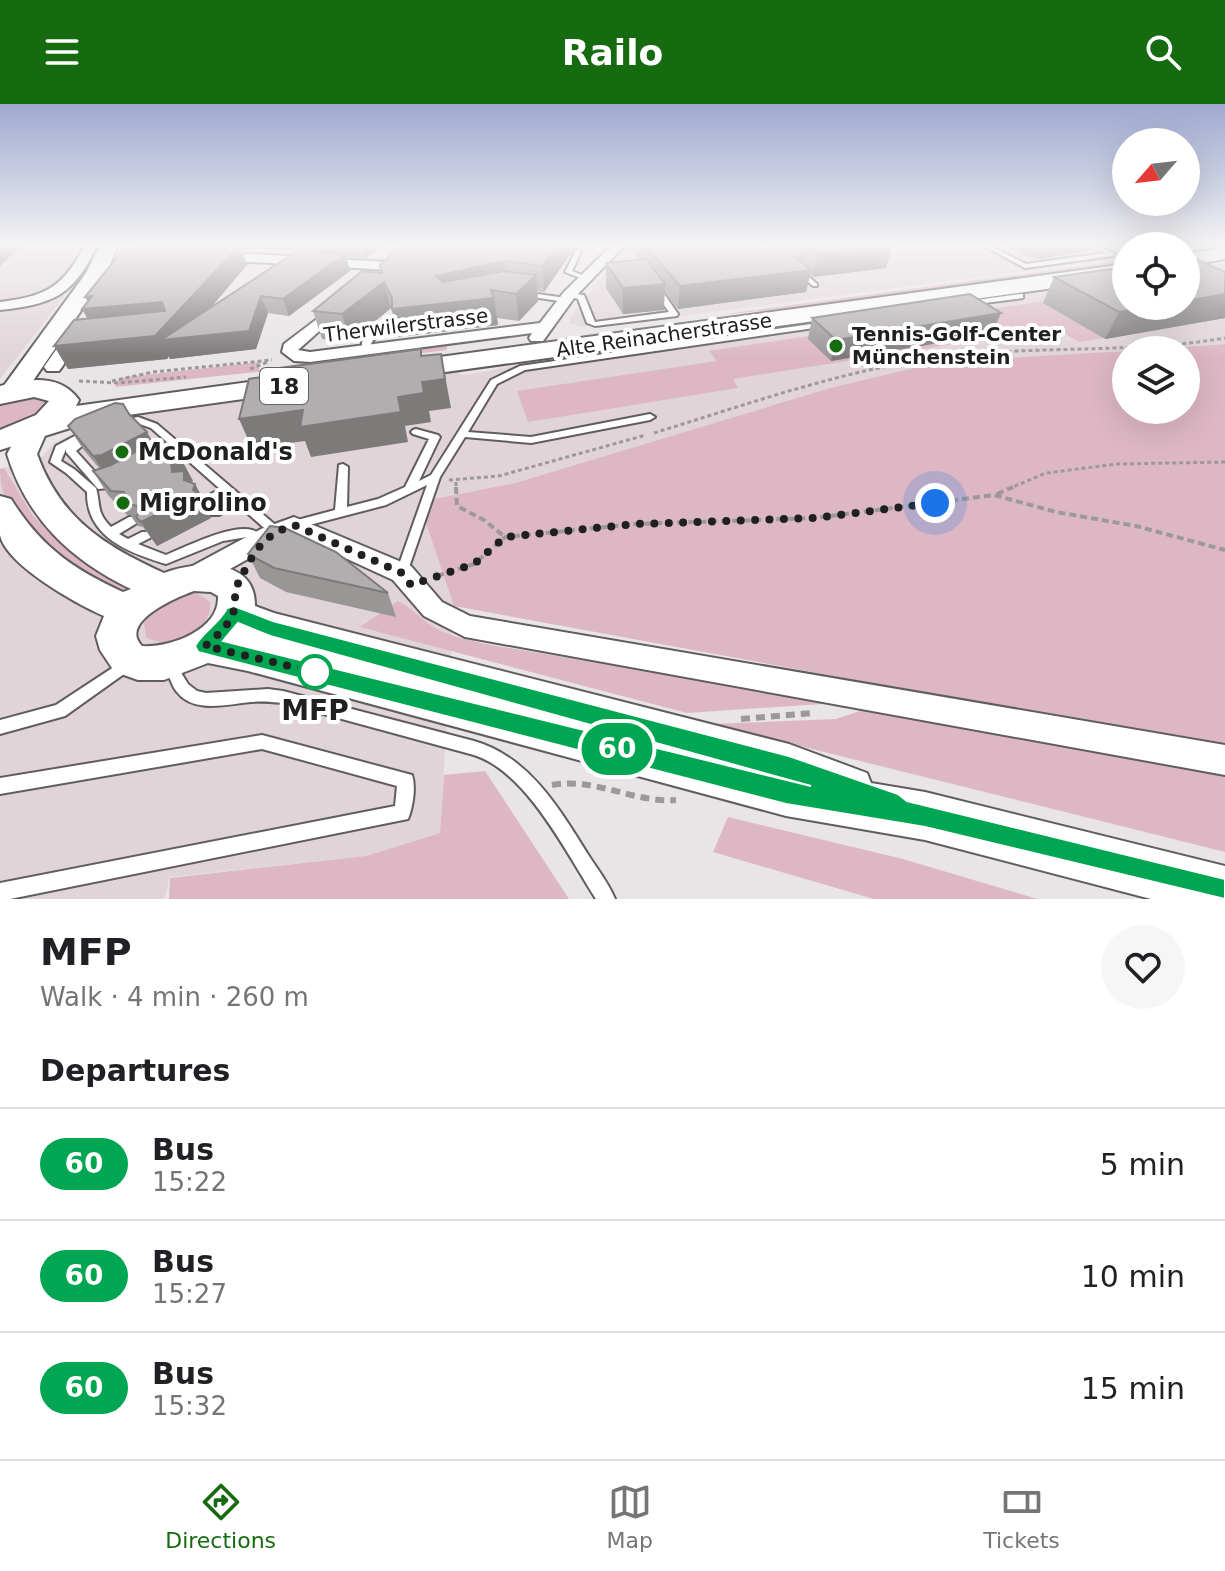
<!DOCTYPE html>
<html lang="en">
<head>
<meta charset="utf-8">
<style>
  :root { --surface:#fff; --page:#f6f6f6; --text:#202124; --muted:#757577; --line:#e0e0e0; --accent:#166b11 }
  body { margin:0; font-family:"DejaVu Sans",sans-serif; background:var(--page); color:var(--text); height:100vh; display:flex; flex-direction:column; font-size:30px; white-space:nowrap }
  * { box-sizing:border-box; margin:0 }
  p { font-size:26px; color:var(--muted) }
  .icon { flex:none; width:44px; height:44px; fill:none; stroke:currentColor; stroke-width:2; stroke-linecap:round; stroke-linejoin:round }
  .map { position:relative; height:795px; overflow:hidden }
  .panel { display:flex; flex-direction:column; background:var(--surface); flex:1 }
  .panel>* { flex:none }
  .badge { padding:0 16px; border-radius:26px; font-size:28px; line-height:52px }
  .needle { width:52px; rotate:242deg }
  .tools { position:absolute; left:1112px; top:24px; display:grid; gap:16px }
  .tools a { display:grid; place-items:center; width:88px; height:88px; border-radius:50%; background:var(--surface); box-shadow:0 8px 32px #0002; font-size:40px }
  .you { position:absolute; width:40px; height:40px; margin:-20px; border:6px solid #fff; border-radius:50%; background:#1a73e8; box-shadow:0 0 0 12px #1a73e833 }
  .map>.badge { position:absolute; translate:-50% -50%; box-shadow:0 0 0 4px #fff }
  h2 { padding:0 40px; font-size:30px; line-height:72px }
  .round { display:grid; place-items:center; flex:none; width:84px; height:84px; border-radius:42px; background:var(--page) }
  .head { display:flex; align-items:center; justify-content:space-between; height:136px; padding:0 40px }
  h1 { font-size:38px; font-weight:700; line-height:60px }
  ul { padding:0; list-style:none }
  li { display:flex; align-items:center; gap:24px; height:112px; padding:0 40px; border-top:2px solid var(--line) }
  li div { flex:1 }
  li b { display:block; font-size:30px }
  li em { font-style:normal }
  li .badge { min-width:88px; font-weight:700; text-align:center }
  header { display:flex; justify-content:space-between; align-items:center; height:104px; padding:0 40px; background:var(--accent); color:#fff; font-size:36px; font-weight:700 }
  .dock { display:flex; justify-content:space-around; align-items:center; height:112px; border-top:2px solid var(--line); background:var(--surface); font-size:22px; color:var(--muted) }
  .dock a { display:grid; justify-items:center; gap:4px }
  .dock .current { color:var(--accent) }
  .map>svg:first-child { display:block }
  .built { fill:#e1d4d8 }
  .green { fill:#ddb7c4 }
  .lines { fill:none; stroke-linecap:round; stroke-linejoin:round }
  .lane-casing { stroke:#615d5e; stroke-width:4 }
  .street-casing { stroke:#615d5e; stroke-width:4 }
  .secondary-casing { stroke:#615d5e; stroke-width:4 }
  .primary-casing { stroke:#615d5e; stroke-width:4 }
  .path-far2 { stroke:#9c999a; stroke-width:3; stroke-dasharray:4 3; stroke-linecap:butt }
  .path-far1 { stroke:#9c999a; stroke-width:4; stroke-dasharray:7 4; stroke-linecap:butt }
  .path { stroke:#9c999a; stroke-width:6; stroke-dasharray:9 6; stroke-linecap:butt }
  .lane { fill:#fff; fill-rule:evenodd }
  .street { fill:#fff; fill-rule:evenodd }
  .secondary { fill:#fff; fill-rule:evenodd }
  .primary { fill:#fff; fill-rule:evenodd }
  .wall { fill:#999696; fill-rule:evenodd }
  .shaded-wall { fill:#7d7a7a }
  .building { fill:#b2aeaf; stroke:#7d7a7a; stroke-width:2 }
  .line { fill:#00a651; stroke:#fff; stroke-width:2; fill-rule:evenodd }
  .walk { stroke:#212020; stroke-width:8; stroke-dasharray:0 14.4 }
  .poi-dot { fill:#166b11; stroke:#fff; stroke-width:3 }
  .stop-dot { fill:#fff; stroke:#00a651; stroke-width:4 }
  .labels { text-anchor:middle; stroke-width:8; stroke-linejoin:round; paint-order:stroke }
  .far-street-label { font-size:20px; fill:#212020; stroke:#fff }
  .far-poi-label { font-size:20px; font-weight:bold; fill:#212020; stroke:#fff; text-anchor:start }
  .shield { fill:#fff; stroke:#646363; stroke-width:2 }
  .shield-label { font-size:22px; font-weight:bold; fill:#212020 }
  .poi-label { font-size:24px; font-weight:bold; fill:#212020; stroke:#fff; text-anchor:start }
  .near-stop-label { font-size:28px; font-weight:bold; fill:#212020; stroke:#fff }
</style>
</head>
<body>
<header><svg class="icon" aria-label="menu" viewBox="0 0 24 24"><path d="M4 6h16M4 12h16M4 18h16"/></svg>Railo<svg class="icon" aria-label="search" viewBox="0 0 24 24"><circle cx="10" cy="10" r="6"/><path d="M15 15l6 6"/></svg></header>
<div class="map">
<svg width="1225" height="795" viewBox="0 0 1225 795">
  <rect width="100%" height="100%" fill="#e9e4e6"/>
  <path class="built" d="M0,142h91l3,13 -94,120z
    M626,142h595l-35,4v-4h-60v12l-429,56 -115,13 -12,-4 -1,-4z
    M1225,159v81l-99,6 -296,38 -315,95 -95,19 34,104 -14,227 -74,23 -196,21 -6,22h-164v-430l42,-12 12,-14 53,-25 352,-48 1,5 29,-4 70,-16 567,-78v29h60v-37z"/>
  <path class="green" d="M1126,156v5l-288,39 -120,11z
    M1225,171v43l-146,24 -24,-14 -322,51 5,9 -210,34 -11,-31 200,-30 -8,-10 417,-62v17h60z
    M1225,240v404l-771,-142 -35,-104 96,-19 315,-95 110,-26 186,-11v59h60v-60h-47z
    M447,242v4c-111,14 -221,25 -332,37l3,-7 8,-3 134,-15 -1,8z
    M24,292l19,2 5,9 -4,6 -44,20v-32z
    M4,364l29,48 30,30 75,45 -12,10c-49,-30 -126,-66 -126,-132z
    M198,490l12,8c4,29 -41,50 -64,35l-2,-14c11,-20 32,-30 54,-29z
    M398,497c14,7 24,19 37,27 17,9 37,13 56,17l346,58 -150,10 -327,-86z
    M866,605l359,63v80l-513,-128 124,-5z
    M485,667l84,128h-400l1,-21 196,-22 74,-23 4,-58z
    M728,713l175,42 134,40h-163l-161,-47z"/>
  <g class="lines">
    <defs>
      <path id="lane" d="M984,142h7l35,18 79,-11 -14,-7h7l17,8 -3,2 -87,12z
        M578,146l3,2 -9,19 15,6v2h-4l-18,-7 10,-20z
        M796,165h4l17,15v2h-4l-17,-15z
        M654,184h6l18,26 -1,2 -82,10 -8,-3 -9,-24 -13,-4 4,-2 15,2 11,27 74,-10 -16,-22z
        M523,188l43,6 4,2 -4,2 -40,-6h-3z
        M1020,190h3v4l-54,7 -4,-2 4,-2z
        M825,218l4,2 -1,2 -303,44 -28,14 -29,48 63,5 119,-23 5,3 -5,3 -119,23 -66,-6 -25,40 -34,99h-8l-2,-3 31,-88 -41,20 -92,24 -6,-4 2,-3 45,-12 4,-45 4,-1 5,3 -1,40 31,-8 27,-12 24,-48 -16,-5 -2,-2 2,-2 3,-1 22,6 2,2 -21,44 12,-6 60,-95 29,-14z
        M392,221h3v4c-15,3 -23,8 -27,23h-6v-10l15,-15z
        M138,313l19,7 122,104 2,3 -2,3h-8l-33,-29 -19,10h-8l-2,-3 2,-3 20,-10 -4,-4 -17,10h-8l-2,-3 2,-3 18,-10 -69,-61 -14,-5 -17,3 -5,-3 2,-2z
        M88,325l5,3 -10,7 4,3 -11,9 29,32 12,-1 5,3 -1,2 -23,2 -32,-37v-3l-5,12 13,8 22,19c5,18 0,24 15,39l18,-10h8l2,3 -2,3 -18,11 9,5 14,-7h8l2,3 -2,3 -12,6 28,11c19,-8 66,-31 86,-25 5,1 11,7 15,11l-2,3h-8l-10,-7 -24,4 -57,23c-37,-11 -80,-27 -79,-72l-21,-19 -16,-11 6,-16z
        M126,555l5,2 2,4 -2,4 -66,47 -65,18v-14l56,-15z
        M175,565l5,2 8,13 9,7 9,2 62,-4 15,2 191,50c56,16 86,69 115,115 9,14 20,28 26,43h-19c-29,-45 -69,-127 -122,-144l-191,-52c-11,-1 -21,-2 -32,-1 -23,2 -57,12 -74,-10 -4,-4 -6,-12 -9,-17l2,-4z
        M262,631l150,40c4,12 1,32 -4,44l-398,80h-10v-16l395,-77 2,-20 -135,-37 -262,45v-16z"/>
      <path id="street" d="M84,142h12c-22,50 -43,58 -96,64v-8c46,-6 63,-14 84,-56z
        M611,142h13l-50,52 -31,43h-12l-2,-3 3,-5 -222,29 -16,-1 -12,-9 2,-8 54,-41 5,1v6l-45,40 12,2 230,-29 24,-31z
        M254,150l134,8 7,4 -7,4 -134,-8 -38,2 -7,-4 7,-4z
        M77,222l8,5 -23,36 -3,4h-12l-3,-4 27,-39z
        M294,413l117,49 31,36 28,14 755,129v30l-760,-138 -41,-21 -31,-36 -100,-46 -90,50 -9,2 -9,-2 -3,-7 3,-7 76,-41z"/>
      <path id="secondary" d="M100,142h18l-12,28 -84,123h-18l-4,-6 86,-118z
        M34,317l10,2 4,6 -11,25c23,64 67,92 127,119 31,-12 92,-16 91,33l19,7 515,131 78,29 4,10 54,9 300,74v33h-74l-226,-59 -139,-24 -538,-145 -40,-8 -44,17h-26l-14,-5 -10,-4 -14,-21 -4,-14 8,-20c-27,-12 -98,-51 -104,-81 0,-12 0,-27 0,-39l11,3c30,48 62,70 112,93l8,-3c-60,-29 -104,-70 -124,-135l17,-31zM194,487l17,1 7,4c2,34 -49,52 -76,50 -24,-24 35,-49 52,-55z"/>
      <path id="primary" d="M1225,143v12l-39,7v-12z
        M1126,160v14l-731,101 -10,-2 -4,-6 4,-6 10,-2z
        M292,272l10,3 5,6 -5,6 -203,28 -99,31v-20l36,-15 13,-14 -15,-4 -34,7v-18c28,-7 60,-13 79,14l-3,6z"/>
    </defs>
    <use href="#lane" class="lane-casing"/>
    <use href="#street" class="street-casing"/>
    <use href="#secondary" class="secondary-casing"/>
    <use href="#primary" class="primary-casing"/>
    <path class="path-far2" d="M250,265l18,-7
      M79,277l38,2 69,-6
      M112,277l41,-9 119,-12
      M654,329c94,-29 189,-63 287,-76 94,-12 190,-3 284,-19
      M449,376l50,-4 147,-41
      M456,378v7
      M1008,385l38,-16 71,-9 108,-2"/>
    <path class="path-far1" d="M456,383l1,19 27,14 21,17
      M997,390l16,-7
      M437,472l37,-12 31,-27 131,-13 179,-6 179,-23 62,17 80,14 89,24"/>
    <path class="path" d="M741,615l71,-6
      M552,681c43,-8 81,18 124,15"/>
    <use href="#lane" class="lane"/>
    <use href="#street" class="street"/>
    <use href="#secondary" class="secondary"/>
    <use href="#primary" class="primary"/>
  </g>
  <path class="wall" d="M131,142h252l-17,12 -20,-1 4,14 -61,45 -21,-3 -12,36 -86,10 -1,-3 -2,3 -99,10 19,-51 46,-68zM261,145l59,2v2l-109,54 36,-42 -6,-15z
    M400,142h176l-32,46 -7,-1 1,10 -19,20 -22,-3 1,7 -99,12 -8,-29 -41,34 -28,-3 -9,-28 69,-38z
    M627,142h265l-6,22 -73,9 -3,-3 -4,18 -128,17 -14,-17v18l-41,4 -17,-26v-25l33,-3z
    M1006,142h88l-2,4 -53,9 -11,-2z
    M1054,173l171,17v24l-120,21 -62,-36z
    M812,214l180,16 -161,27 -23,-22z
    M130,311l23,27 27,15 13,24 -3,1 5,2 13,24 -1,3 4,7 -54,28 -14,-19 -5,-1 -8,-11h-3l-19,-20 -15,-24 7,-2 -17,-20 -15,-23z
    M248,450l140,39 8,24 -110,-25 -26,-14z"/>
  <path class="shaded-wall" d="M0,142h21l-21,20z
    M240,142l7,19 -62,73 76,-42 7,17 -12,36 -86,10 -1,-3 -2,3 -99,10 -14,-23 41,-14 -13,-23 9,-1 -6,-11z
    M363,142h20l-17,12z
    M557,142h19l-32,46 -1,-26z
    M892,142l-6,22 -73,9 5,-23z
    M1045,142h49l-2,4 -53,9z
    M345,150l5,17 -61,45 -6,-17z
    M804,152l-3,15 10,-1 -5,22 -128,17 2,-23 115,-29z
    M504,157l2,26 -66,15 -4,-26z
    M536,171l2,26 -19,20 -3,-27z
    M384,178l7,26 -41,34 -8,-28z
    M665,180l-1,26 -41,4v-26z
    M1225,190v24l-120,21 14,-27 36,-6h31v-5z
    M494,194l4,27 -99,12 -7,-28z
    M1001,209l-9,21 -161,27 5,-21z
    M421,245l6,28 14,-23 10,54 -22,3 2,11 -26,4 3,16 -97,15 -6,-16 -53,7 -13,-29 159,-22 24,-15z
    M147,328l13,23 -51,24 -16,-23z
    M180,353l13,24 -3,1 5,2 13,24 -1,3 4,7 -54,28 -16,-24 31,-50 -1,-10z"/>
  <path class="building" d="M239,142l-84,90 -101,10 20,-26 91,-9 -3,-9 -80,7 10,-13 -7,1 38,-47z
    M400,142h157l-14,20 -39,-5 -68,15 7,6 61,-11 32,4 -20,19 -25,-4 3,8 -102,11v-11l-8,-16 -42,32 -29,-3 49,-40 20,2 -2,-8z
    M645,142h146l13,10 -9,1 16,13 -131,16z
    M806,142h86l-74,8z
    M297,147l48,3 -62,45 -22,-3 -12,35 -88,9z
    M1191,153l34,15v22l-39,7v-43z
    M646,155l19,25 -42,4 -17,-25z
    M1126,163v39h29l-36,6 -65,-35z
    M970,190l31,19 -165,27 -24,-22z
    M421,245v7l20,-2 4,25 -23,3 2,11 -26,4 3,15 -101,15 3,-17 -64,9 10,-40 30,-5 1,-6z
    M115,299l8,1 6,10 18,18 -45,23 -9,1 -25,-30 7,-7z
    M159,335l21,18 -9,5 1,10 12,-1v9l11,4 -2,6 5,4 -57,28 -5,-5 3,-4 -2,-7 -15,-4 4,-4 -2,-6 -13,-1 -18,-20 18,-6z
    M270,422l15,2 51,24 52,41 -114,-25 -26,-14z"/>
  <linearGradient id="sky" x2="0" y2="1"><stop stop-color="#9fa9d0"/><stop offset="0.56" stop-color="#f5f3f4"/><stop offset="1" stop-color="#f5f3f4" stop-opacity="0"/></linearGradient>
  <rect width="1225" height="253" fill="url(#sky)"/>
  <path class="line" d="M234,502l39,15 516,135 109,38 9,7 318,78v20l-300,-72 -139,-23 -588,-152 -3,-6c8,-15 24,-22 32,-38zM238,519l32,13 541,150 -588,-145z"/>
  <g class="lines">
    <path class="walk" d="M315,568l-110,-26c17,-14 35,-30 29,-55 17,-31 23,-55 60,-66l108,48 9,12 63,-21 31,-27 131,-13 179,-6 120,-15"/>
  </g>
  <g class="poi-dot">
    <circle cx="836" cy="242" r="8"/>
    <circle cx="122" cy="348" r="8"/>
    <circle cx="123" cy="399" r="8"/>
  </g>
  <circle class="stop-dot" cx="315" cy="568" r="16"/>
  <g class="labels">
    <g class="far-street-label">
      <text transform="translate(406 221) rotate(-7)" y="7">Therwilerstrasse</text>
      <text transform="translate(664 231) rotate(-8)" y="7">Alte Reinacherstrasse</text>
    </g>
    <g class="far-poi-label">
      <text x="852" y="237">Tennis-Golf-Center<tspan x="852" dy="23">Münchenstein</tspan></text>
    </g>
    <rect class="shield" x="260" y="264" width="48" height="36" rx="6"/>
    <g class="shield-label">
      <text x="284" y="290">18</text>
    </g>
    <g class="poi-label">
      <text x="138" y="356">McDonald's</text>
      <text x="139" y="407">Migrolino</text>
    </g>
    <g class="near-stop-label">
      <text x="315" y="616">MFP</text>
    </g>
  </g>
</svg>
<div class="tools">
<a><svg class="needle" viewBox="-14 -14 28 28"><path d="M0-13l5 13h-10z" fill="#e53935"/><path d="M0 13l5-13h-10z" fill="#757577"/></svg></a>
<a><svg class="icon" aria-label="locate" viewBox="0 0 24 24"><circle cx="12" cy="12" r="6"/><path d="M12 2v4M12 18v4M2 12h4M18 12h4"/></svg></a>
<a><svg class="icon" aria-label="layers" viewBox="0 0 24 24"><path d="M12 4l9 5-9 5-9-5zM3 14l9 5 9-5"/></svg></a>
</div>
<div class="you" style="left:935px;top:399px"></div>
<b class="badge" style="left:617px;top:645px;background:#00a651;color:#fff">60</b>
</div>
<section class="panel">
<div class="head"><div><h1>MFP</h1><p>Walk · 4 min · 260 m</p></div><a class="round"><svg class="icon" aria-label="heart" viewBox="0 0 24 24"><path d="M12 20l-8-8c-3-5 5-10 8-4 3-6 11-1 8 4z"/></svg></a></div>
<h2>Departures</h2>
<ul>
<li><span class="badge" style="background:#00a651;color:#fff">60</span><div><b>Bus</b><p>15:22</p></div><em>5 min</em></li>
<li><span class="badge" style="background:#00a651;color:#fff">60</span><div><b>Bus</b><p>15:27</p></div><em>10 min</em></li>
<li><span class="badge" style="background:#00a651;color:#fff">60</span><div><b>Bus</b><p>15:32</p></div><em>15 min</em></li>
</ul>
</section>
<nav class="dock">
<a class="current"><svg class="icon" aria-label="directions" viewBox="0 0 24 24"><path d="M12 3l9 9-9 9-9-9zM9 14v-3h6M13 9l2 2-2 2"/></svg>Directions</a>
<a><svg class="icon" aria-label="map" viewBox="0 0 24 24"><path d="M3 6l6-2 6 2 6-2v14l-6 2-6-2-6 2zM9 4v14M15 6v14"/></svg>Map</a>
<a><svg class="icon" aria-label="tickets" viewBox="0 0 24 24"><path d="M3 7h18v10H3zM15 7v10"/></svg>Tickets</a>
</nav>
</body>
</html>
